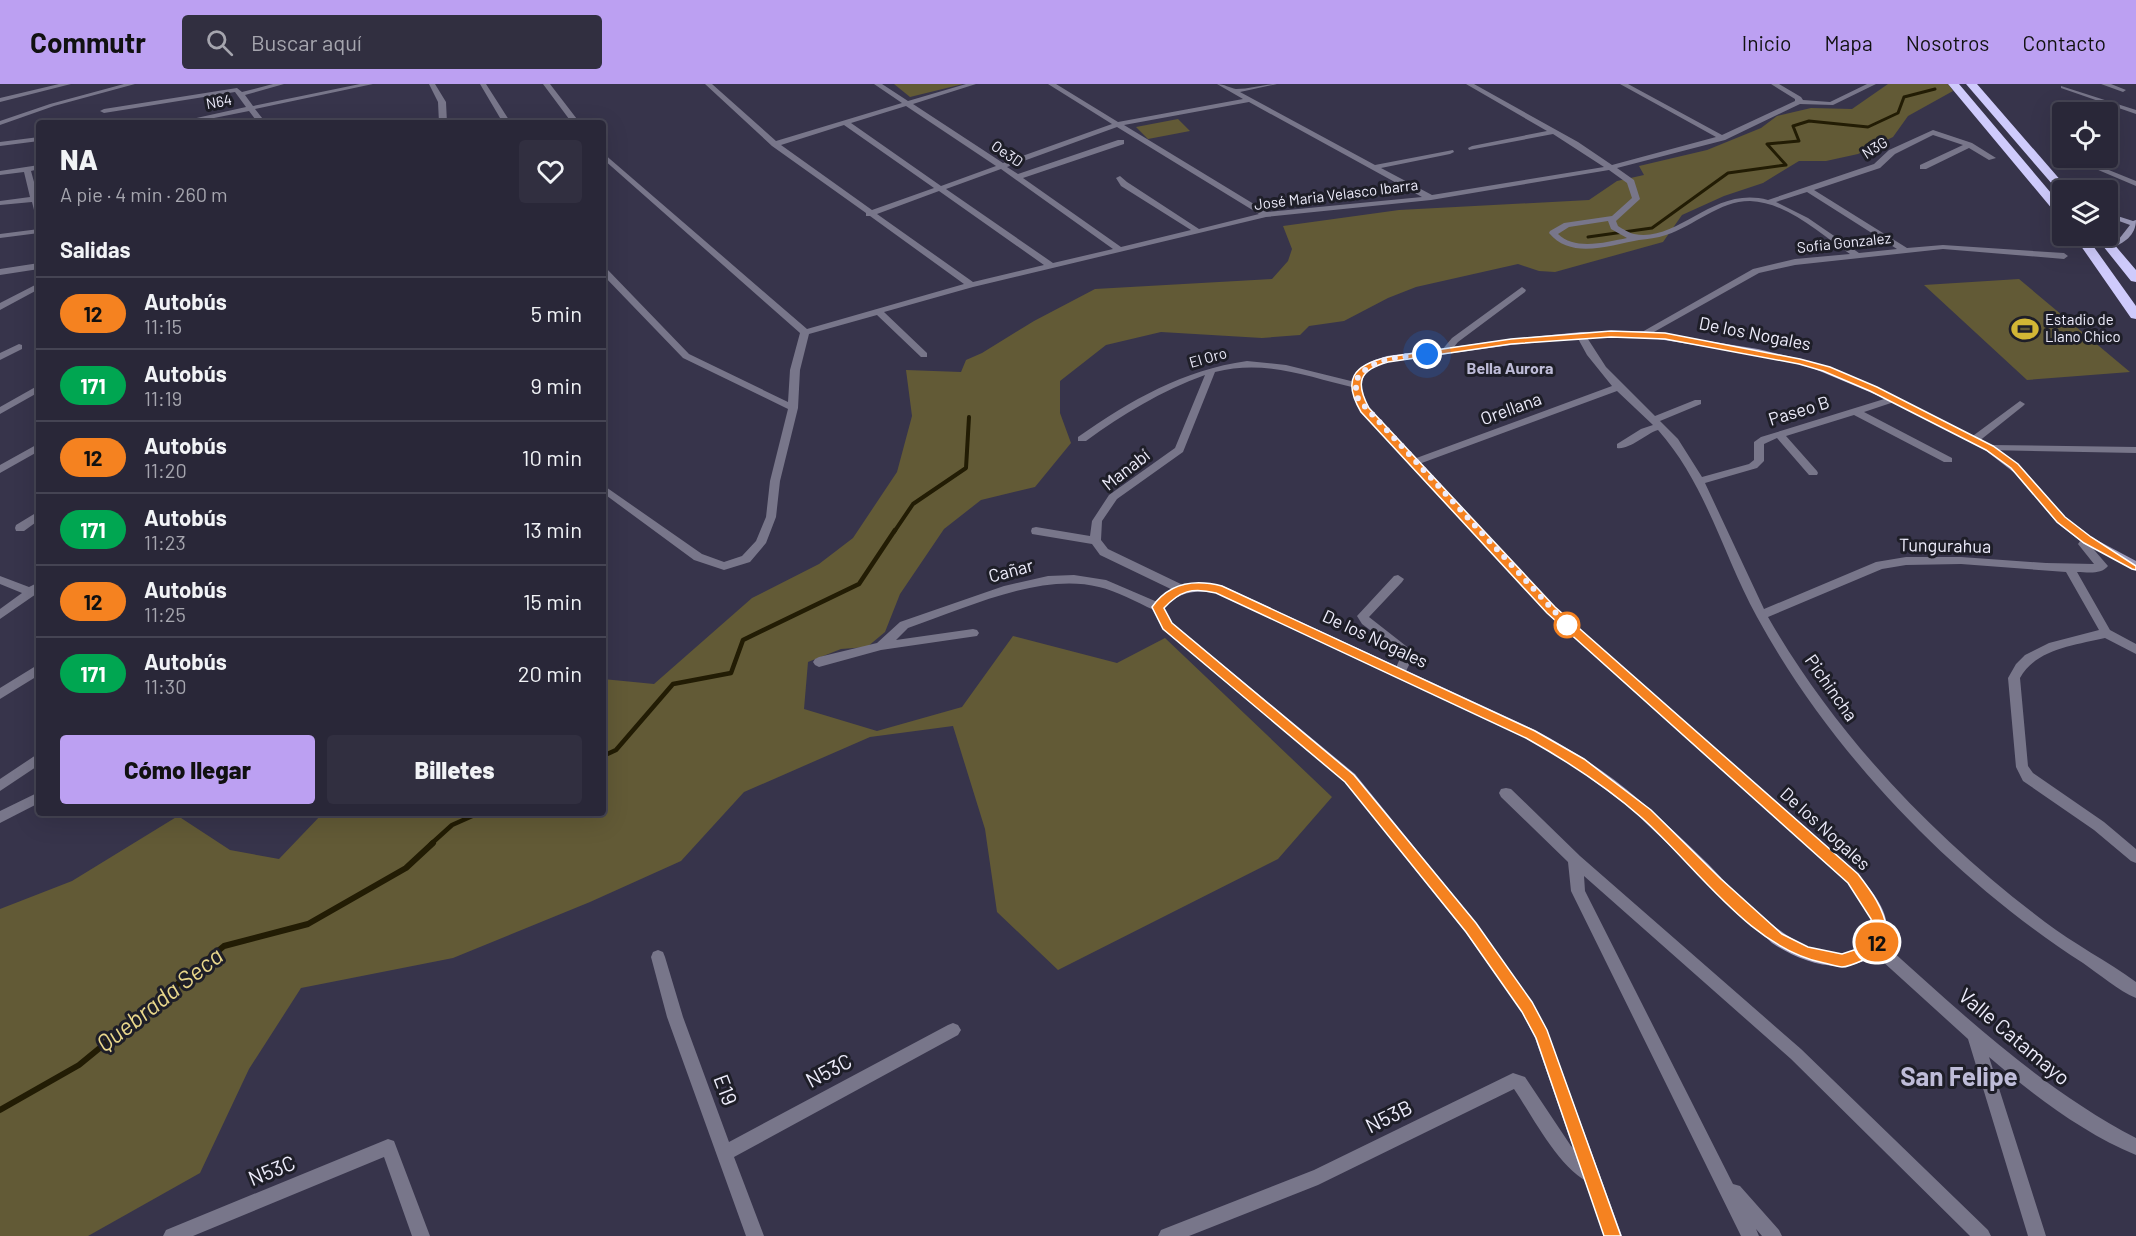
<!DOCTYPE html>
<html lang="es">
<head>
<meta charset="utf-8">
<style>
  :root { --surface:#292738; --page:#312f40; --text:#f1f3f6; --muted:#a5a5ae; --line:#454453; --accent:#bca0f2 }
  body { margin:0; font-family:Barlow,sans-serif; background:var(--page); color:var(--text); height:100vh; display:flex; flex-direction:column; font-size:22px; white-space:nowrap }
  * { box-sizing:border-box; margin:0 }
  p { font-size:20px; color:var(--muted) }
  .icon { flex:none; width:33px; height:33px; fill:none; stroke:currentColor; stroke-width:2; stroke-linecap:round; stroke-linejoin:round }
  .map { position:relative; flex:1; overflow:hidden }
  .sheet { position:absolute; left:36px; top:36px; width:570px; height:696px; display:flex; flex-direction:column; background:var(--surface); border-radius:6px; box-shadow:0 6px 24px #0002,0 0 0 2px var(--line) }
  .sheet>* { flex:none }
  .badge { padding:0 12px; border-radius:20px; font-size:21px; line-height:39px }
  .fabs { position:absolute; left:2052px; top:18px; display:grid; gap:12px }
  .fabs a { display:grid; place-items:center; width:66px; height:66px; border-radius:6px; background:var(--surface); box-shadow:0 6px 24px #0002,0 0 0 2px var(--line); font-size:30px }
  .you { position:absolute; width:30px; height:30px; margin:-15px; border:4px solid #fff; border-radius:50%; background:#1a73e8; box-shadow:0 0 0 9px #1a73e833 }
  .map>.badge { position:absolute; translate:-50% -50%; box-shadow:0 0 0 3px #fff }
  h2 { padding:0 24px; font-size:22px; line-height:54px }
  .round { display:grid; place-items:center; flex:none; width:63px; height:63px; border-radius:6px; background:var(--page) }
  .headline { display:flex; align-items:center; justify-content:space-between; height:102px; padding:0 24px }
  h1 { font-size:28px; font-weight:800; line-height:45px }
  .primary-button { display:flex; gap:12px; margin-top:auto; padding:12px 24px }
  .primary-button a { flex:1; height:69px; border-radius:6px; background:var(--accent); color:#111; font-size:24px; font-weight:800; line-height:69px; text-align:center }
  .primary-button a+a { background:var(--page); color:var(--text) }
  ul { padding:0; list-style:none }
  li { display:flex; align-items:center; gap:18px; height:72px; padding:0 24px; border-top:2px solid var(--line) }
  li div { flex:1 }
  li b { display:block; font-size:22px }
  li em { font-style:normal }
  li .badge { min-width:66px; font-weight:700; text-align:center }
  header { display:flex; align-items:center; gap:36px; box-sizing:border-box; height:84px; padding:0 30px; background:var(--accent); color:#111 }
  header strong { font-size:28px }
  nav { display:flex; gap:33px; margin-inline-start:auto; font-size:21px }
  .search { width:420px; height:54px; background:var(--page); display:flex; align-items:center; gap:15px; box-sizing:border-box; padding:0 21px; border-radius:6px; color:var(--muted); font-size:22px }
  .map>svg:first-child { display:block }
  .green { fill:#625a36 }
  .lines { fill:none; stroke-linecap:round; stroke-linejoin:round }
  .stream-far3 { stroke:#221c04; stroke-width:3 }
  .stream-far2 { stroke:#221c04; stroke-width:4 }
  .stream-far1 { stroke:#221c04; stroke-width:4.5 }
  .stream { stroke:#221c04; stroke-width:6 }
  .street { fill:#78768a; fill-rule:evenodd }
  .secondary { fill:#9b99b8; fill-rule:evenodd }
  .highway { fill:#cfcbfc; fill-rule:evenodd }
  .line { fill:#f58220; stroke:#fff; stroke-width:1.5 }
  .walk { stroke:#edecfb; stroke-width:6; stroke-dasharray:0 10.8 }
  .stop-dot { fill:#fff; stroke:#f58220; stroke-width:3 }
  .labels { text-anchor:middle; stroke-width:6; stroke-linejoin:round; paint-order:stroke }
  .far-street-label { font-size:15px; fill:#edecfb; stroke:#1e1e28 }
  .far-poi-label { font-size:15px; fill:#edecfb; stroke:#1e1e28; text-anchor:start }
  .far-neighbourhood-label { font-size:16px; font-weight:bold; fill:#bebcd8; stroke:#1e1e28 }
  .street-label { font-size:18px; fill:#edecfb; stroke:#1e1e28 }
  .near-street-label { font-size:21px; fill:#edecfb; stroke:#1e1e28 }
  .near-water-label { font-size:24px; font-style:italic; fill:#e9d78b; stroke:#1e1e28 }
  .near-quarter-label { font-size:26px; font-weight:bold; fill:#bebcd8; stroke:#1e1e28 }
</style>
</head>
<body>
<header>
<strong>Commutr</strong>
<div class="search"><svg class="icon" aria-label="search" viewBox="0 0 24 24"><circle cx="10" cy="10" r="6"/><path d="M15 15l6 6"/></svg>Buscar aquí</div>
<nav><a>Inicio</a><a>Mapa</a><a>Nosotros</a><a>Contacto</a></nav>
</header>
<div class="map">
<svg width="2136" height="1152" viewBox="0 0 2136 1152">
  <rect width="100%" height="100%" fill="#37344b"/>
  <path class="green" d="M894,0h69l-53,13z
    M1888,0h60l5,7 -45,25 -15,21 -35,17 -32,7h-27l-36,22 -39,13 -42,19 -19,27 -108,30 -16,-1 -21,-7 -102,23 -28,11 -44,23 -35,5 -9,9 -38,3 -101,-6 -55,13 -46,36v32l11,30 -36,44 -54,13 -37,29 -44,65 -15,38 -18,15 -26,2 -33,13 -4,47 73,22 85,-24 51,-71 104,27 48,-25 167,159 -54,62 -220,111 -61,-58 -12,-83 -32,-103 -83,11 -126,55 -63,69 -91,41 -137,56 -152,30 -52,81 -49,104 -112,63h-88v-327l72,-28 106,-65 52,34 49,9 44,-46h280v-134l51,5 98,-86 67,-34 34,-26 44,-66 15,-56 -6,-46 55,2 5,-12 16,-7 52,-32 61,-32 177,-10 16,-18 4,-12 -9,-23 116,-16 190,-10 28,-19 27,-6 -5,-9 68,-16 54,-22 16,-12 34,-8 41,1z
    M1178,35l12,12 -42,8 -12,-12z
    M2019,195l111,93 -103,8 -103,-95z"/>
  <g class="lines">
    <path class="stream-far3" d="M1588,153l64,-9 76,-55 58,-8 -19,-21 32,-3 -6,-15 16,-5 59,6 30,-14 6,-16 31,-8"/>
    <path class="stream-far2" d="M894,448l19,-28 53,-36 3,-51"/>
    <path class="stream-far1" d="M603,672l13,-6 57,-66 58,-11 12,-33 116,-56 36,-54
      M431,760l21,-19 27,-12"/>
    <path class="stream" d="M0,1026l79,-45 145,-119 84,-22 98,-56 27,-25"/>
    <path class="street" d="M59,0h12l-71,18v-4z
      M124,0h11l-81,22 -54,19v-4l50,-17z
      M273,0h11l-39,11 8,11 107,-22h13l-118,25 11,14h-8l-9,-12 -60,12h-15l72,-16 -11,-15 -131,21 -4,-2 4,-2 133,-21 5,4z
      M429,0h6l11,18 1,21h-8l-1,-21z
      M480,0h6l25,39h-8z
      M543,0h7l30,39h-8z
      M705,0h7l64,57 126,-38 -28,-19h8l26,17 58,-17h10l-63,20 90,59 109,-39 -64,-40h8l62,38 125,-23 -26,-15c7,0 13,4 19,5 14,0 28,-5 41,-5l-37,8 135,73 78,-15 1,2 -4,2 -69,14 51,27 172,-28 -51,-33 -84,16 -1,-2 4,-2 75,-15 -81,-47h8l104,58 34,23 104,-28 -96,-53h8l94,51 73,-34v-2l-24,-15h8l22,13 2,3 27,2 37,-18h9l-43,21 -33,-1 -75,36 -108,28 17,12 6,19 -24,22 2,5c5,3 11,7 16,8 45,9 79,-49 134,-34l106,-36 15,-14 44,-20 39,13 24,15 -7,2 -20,-12 -43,21h-6v-4l43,-20 -30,-10 -38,19 -15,14 -66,22 93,58 36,-3 121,8 4,3 -4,3 -121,-10 -148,16 -36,8 -114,64 -3,-1v-4l111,-63 42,-10 55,-5c-29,-19 -63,-52 -100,-53 -31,0 -56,25 -84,34 -9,3 -18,4 -27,5 -29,5 -68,20 -90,-7l1,-2 14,-8 48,-7 20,-18 -5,-15 -18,-13 -178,30 -165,17 -293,70 -89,25 43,41v4h-6l-44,-42 -68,19 -9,36 -2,38 -18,73 -4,36 -10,26 -16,19 -26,8 -30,-10 -91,-67v-8l99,69 22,8 18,-6 14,-15 10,-24 4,-36 18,-72 -105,-51 -80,-83v-8l3,1 83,86 99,48 2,-32 10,-37 -197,-174v-6l204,176 157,-45 -94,-68h-4v-3l-94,-67zM1249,18l173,95 -155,15 -143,-87zM906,22l90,60 -55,20 -90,-63zM844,41l90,63 -62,22 -91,-65zM1117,43l142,87 -60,15 -72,-47 -7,-6 -4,2 5,8 70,44 -70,17 -98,-69 101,-34v-4h-6l-100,34 -11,-7zM1001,85l112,80 -60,14 -107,-74zM939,107l105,74 -71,17 -96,-68zM1807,108l90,57 -38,4 -51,-35 -32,-16zM1608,137l3,8 16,9c-20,4 -52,13 -69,-4l11,-7z
      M2101,0h10l15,6 -3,2z
      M2061,2l75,24v4l-75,-26z
      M39,53v4l-39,5v-4z
      M2054,65l8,2v4l-8,-2z
      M2070,74h9l57,23v5z
      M39,81v4l-8,2 8,29v16l-4,-2 -3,-12 -32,3v-4l30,-4 -6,-25 -24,3v-4z
      M39,145v4l-39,5v-4z
      M39,179v6l-39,6v-6z
      M39,199v6l-39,21v-7z
      M1522,203l4,3 -1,2 -67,50 -9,11h-6l-2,-2 11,-13z
      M1581,248l3,1 22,34 49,49 40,-16h6v4l-41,17 18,18 24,38 47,-13 5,-4v-18l7,-5 133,-41 5,3 -2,2 -33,11 88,46v4h-8l-90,-47 -68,21 31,35 1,2 -1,2h-8l-32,-37 -13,6v17l-7,7 -52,15 59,126 112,-47 30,-5h55l85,6 48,1 -16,-20 5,-7h8l1,3 -3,4 19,22c-7,9 -21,6 -31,6l33,58 26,14v10l-31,-16c-30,7 -69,11 -85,40l8,88 5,7 71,49 32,27v14l-5,-2 -37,-31 -71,-49 -7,-14 -8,-89 8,-14 9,-9 24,-12 50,-13 -33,-58 -105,-8 -55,1 -24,4 -114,48c69,120 167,222 277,305 29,22 62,39 91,60v16c-17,-7 -37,-24 -53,-35 -129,-83 -252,-210 -326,-346 -34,-62 -51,-133 -99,-187 -13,4 -28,20 -41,18v-4l24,-15 12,-4 -36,-34 -198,73h-8v-4l201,-74 -25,-31 -11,-20z
      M19,260l3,1v4l-22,11v-7z
      M1247,277l39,4 73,18 2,2 -5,3c-49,-11 -90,-29 -141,-16l-32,80 -66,47 -15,22 -1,19 7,9 77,37 2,3 -2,3h-8l-77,-37 -8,-11 -60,-10 -1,-3 1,-3 4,-1 54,9 2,-15 17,-26 66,-47 30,-73c-44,16 -82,39 -119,66h-8v-4c53,-37 105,-67 169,-76z
      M39,301v7l-39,22v-7z
      M2020,317l5,3 -2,2 -45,36h-8v-4z
      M36,361l3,1v5l-39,22v-8z
      M1989,361l147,2v6l-151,-3v-4z
      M39,427v9l-15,11h-8l-1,-3 1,-3z
      M1074,491l32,5 56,24 2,3 -2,3h-8c-18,-8 -37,-19 -55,-23 -59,-15 -135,22 -191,41l-12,12 77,-11 4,1 2,3 -2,3 -96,14 -62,17 -4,-2 -2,-3 2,-3 4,-2 58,-14 23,-21 104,-36 44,-10z
      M1398,491l6,4 -2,3 -33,35 46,36 -11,22h-8l-2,-3 8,-18 -40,-30 -5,-8 37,-40z
      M0,492l29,11 10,-5v10l-39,27v-10l22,-16 -22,-9z
      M39,580v11l-39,24v-11z
      M39,669v12l-39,26v-12z
      M1506,704l5,1 69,67 221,193 187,181 3,6h-21l-179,-177 -207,-183 1,15 148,293 7,2 39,44 3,6h-20l-6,-7 3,7h-18l-170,-345 -3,-29 -67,-65 -2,-4 2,-4z
      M39,708v11l-39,20v-12z
      M1875,854l5,2c81,73 159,147 256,198v17c-53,-22 -103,-60 -147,-98l57,179h-18l-60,-197 -98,-89 -2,-5 2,-5z
      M658,866l5,2 2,5 18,60 46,125 219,-117 5,-2 5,2 3,5 -3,5 -224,122 30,79h-18l-79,-219 -16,-60 2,-5z
      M1513,989l12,4 46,69 27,24 2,6 -2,6 -6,2c-32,-13 -59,-67 -78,-95l-196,96 -129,51h-31l3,-6 153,-60z
      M388,1055l6,2 36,95h-18l-28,-79 -191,79h-30l3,-6z"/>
    <path class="secondary" d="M2108,129l25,8 3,-1c0,15 -12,24 -26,28l-4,-2 1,-2 12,-5 11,-14 -22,-8z
      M1645,247l113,18 58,14 81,34 96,49 31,24 41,47 26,20 45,24v9l-53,-27 -26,-20 -41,-49 -31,-24 -94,-49 -81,-34 -52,-12 -113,-18 -64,1 -70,7 -123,17c-28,7 -32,21 -19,46l186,199 303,267c12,15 30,35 29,56 0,9 -5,18 -12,24 -30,24 -75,8 -103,-11l-143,-136 -57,-42 -45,-27 -310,-145c-22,-4 -38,-1 -53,15l8,15 183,151 121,149 56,79 15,28 75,206h-18l-69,-198 -13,-26 -56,-79 -121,-151 -182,-153 -11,-22c16,-24 45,-28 71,-21l312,144c37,20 72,42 103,69 24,20 46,42 68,63 32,32 117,130 165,76 8,-20 -12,-41 -23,-56l-301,-269 -185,-202c-19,-31 -8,-46 25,-55l124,-17 70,-7z"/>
    <path class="highway" d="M1948,0h11l103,122v10h-4z
      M1966,0h11l92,106 -10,2z
      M2074,152h12l50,70v13l-5,-1z
      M2095,152h12l29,34v12l-5,-1z"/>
  </g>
  <path class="line" d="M1611,247l54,2 135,26 30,8 47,20 116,59 25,18 47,53 26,20 45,29v4l-4,-1 -48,-26 -27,-21 -46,-54 -25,-18 -116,-59 -47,-20 -24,-7 -134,-25 -54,-2 -100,7 -123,18c-29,8 -33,20 -19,46l186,199 303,267c13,17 26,34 29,56 1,12 -9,23 -19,28 -7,3 -19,9 -26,9 -5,0 -13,-3 -18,-4 -74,-15 -127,-96 -182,-145 -35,-31 -75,-57 -116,-80l-310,-145c-24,-6 -36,-2 -52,15l8,15 182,152 122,148 56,79 15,28 74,206h-17l-68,-198 -14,-26 -56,-80 -121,-150 -182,-153 -11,-22c17,-24 43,-28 70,-21l313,145 49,28 67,51 70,69 61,55 26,13 34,7 18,-6 10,-7 3,-7 -2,-15 -23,-36 -301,-270 -186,-201c-19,-32 -8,-47 27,-55l123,-18z"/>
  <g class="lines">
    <path class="walk" d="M1427,270c-27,4 -57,2 -72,28l3,17 209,226"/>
  </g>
  <defs>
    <symbol id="stadium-bare" viewBox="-9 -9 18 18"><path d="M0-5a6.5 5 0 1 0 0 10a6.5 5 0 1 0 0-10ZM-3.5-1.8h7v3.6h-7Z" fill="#d2b635" stroke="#1e1e28" stroke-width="2.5" paint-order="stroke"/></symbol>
  </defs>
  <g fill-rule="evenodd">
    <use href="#stadium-bare" x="2006" y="226" width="38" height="38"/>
  </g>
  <circle class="stop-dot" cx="1567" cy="541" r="12"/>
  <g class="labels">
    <g class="far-street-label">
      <text transform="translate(219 18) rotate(-10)" y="5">N64</text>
      <text transform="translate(1875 64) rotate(-32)" y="5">N3G</text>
      <text transform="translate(1007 70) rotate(34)" y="5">Oe3D</text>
      <text transform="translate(1336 111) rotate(-7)" y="5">José Maria Velasco Ibarra</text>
      <text transform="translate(1844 159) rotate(-6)" y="5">Sofia Gonzalez</text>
      <text transform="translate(1208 274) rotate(-16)" y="5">El Oro</text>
    </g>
    <g class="far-poi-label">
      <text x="2045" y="241">Estadio de<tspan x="2045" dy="17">Llano Chico</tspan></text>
    </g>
    <g class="far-neighbourhood-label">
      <text x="1510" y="290">Bella Aurora</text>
    </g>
    <g class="street-label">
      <text transform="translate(1755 250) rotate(11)" y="6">De los Nogales</text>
      <text transform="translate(1511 325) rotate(-20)" y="6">Orellana</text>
      <text transform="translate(1799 327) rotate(-17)" y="6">Paseo B</text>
      <text transform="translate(1126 386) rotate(-38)" y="6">Manabí</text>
      <text transform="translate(1945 462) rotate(1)" y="6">Tungurahua</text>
      <text transform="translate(1011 487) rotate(-15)" y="6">Cañar</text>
      <text transform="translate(1375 555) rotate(25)" y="6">De los Nogales</text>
      <text transform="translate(1831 604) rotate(55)" y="6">Pichincha</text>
      <text transform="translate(1825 745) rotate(42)" y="6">De los Nogales</text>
    </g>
    <g class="near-street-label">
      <text transform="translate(2014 953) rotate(40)" y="7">Valle Catamayo</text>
      <text transform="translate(829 987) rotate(-28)" y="7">N53C</text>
      <text transform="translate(725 1006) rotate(69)" y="7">E19</text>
      <text transform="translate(1389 1033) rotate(-26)" y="7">N53B</text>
      <text transform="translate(272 1087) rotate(-22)" y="7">N53C</text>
    </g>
    <g class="near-water-label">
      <text transform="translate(160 916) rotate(-38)" y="8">Quebrada Seca</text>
    </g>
    <g class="near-quarter-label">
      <text x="1959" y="1002">San Felipe</text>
    </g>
  </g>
</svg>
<div class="fabs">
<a><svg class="icon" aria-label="locate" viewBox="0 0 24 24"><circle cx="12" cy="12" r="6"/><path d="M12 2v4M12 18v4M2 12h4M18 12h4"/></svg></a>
<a><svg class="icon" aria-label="layers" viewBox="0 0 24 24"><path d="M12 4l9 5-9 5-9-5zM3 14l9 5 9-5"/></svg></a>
</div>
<div class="you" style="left:1427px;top:270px"></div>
<b class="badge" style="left:1877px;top:858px;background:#f58220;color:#111">12</b>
<section class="sheet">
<div class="headline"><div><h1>NA</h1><p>A pie · 4 min · 260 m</p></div><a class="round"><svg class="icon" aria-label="heart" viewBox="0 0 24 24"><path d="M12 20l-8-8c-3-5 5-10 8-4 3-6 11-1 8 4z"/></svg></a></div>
<h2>Salidas</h2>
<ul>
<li><span class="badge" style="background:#f58220;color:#111">12</span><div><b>Autobús</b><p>11:15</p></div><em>5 min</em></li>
<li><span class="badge" style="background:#00a651;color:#fff">171</span><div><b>Autobús</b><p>11:19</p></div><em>9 min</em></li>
<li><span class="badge" style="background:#f58220;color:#111">12</span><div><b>Autobús</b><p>11:20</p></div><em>10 min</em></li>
<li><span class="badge" style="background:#00a651;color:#fff">171</span><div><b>Autobús</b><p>11:23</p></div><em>13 min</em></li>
<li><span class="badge" style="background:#f58220;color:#111">12</span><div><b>Autobús</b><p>11:25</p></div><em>15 min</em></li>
<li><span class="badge" style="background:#00a651;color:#fff">171</span><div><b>Autobús</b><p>11:30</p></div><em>20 min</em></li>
</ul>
<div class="primary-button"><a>Cómo llegar</a><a>Billetes</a></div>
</section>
</div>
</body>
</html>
